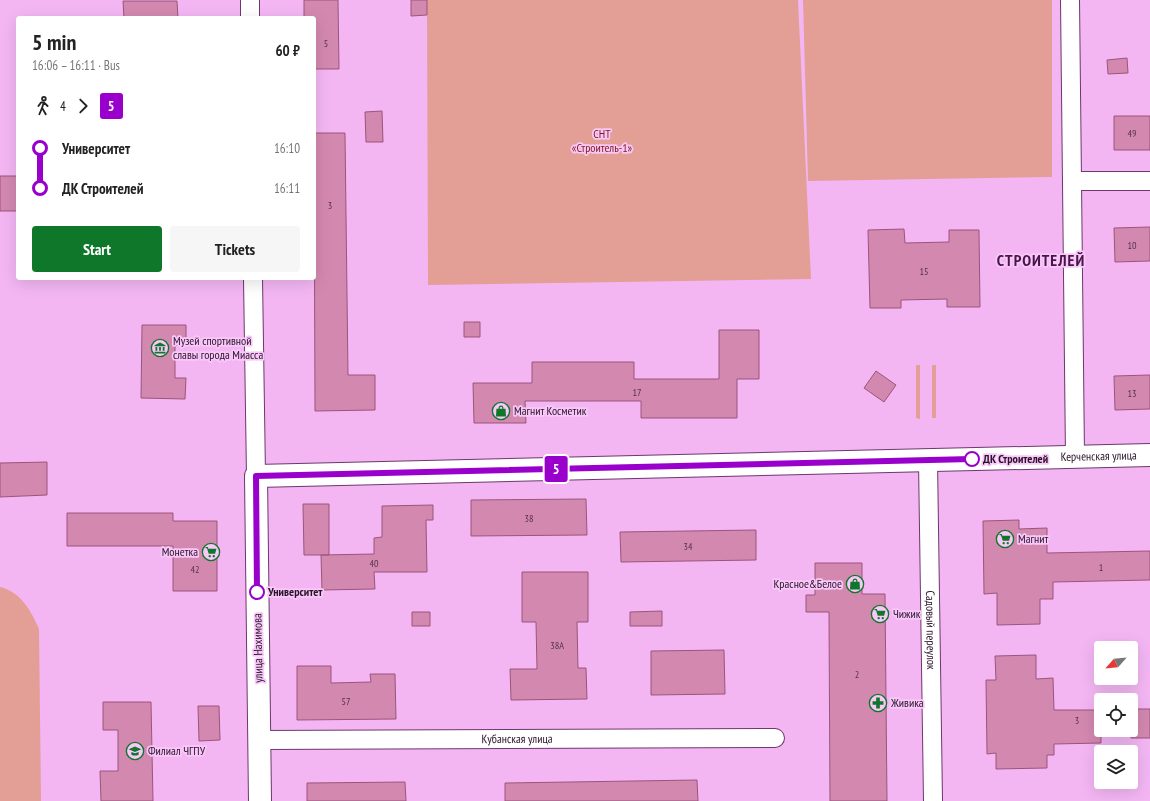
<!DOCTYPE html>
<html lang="en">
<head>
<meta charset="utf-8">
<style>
  :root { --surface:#fff; --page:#f6f6f6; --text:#222; --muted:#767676; --accent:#0f772a }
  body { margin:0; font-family:"PT Sans Narrow",sans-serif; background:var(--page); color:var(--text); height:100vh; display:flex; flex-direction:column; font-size:15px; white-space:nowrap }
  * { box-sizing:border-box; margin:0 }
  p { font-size:13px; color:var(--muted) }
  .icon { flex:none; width:22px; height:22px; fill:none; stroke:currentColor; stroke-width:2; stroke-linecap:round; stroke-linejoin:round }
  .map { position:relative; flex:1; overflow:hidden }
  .drawer { position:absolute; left:16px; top:16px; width:300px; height:264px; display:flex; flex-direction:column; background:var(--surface); border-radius:4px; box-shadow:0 4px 16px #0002 }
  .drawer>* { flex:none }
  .badge { padding:0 8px; border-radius:3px; font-size:14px; line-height:26px }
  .needle { width:26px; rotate:243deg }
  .fabs { position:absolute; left:1094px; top:641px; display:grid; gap:8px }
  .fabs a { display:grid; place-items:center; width:44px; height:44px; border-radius:4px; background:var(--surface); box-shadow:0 4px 16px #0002; font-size:20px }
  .map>.badge { position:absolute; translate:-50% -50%; box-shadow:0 0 0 2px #fff }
  .legs { display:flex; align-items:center; gap:6px; height:44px; padding:0 16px; font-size:13px }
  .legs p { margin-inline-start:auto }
  .overview { display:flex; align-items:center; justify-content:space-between; height:68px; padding:0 16px }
  h1 { font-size:22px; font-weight:700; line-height:30px }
  .primary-button { display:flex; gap:8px; margin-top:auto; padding:8px 16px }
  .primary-button a { flex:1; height:46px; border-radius:4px; background:var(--accent); color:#fff; font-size:16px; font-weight:700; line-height:46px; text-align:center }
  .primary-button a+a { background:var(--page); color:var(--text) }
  ul { padding:0 16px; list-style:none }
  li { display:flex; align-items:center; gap:14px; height:40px; font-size:15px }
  li i { display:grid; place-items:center; width:6px; height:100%; margin:0 5px; background:currentColor }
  li i::after { content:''; width:10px; height:10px; margin:-5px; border:3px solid; border-radius:50%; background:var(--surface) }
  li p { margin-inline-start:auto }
  li:first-child i { background:linear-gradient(#0000 50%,currentColor 0) }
  li:last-child i { background:linear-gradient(currentColor 50%,#0000 0) }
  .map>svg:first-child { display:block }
  .green { fill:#e39e96 }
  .building { fill:#d388b0; stroke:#9b557c }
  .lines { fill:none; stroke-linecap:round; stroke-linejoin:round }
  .street-casing { stroke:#6c386d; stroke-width:20 }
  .secondary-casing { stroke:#6c386d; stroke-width:24 }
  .street { stroke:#fff; stroke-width:18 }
  .secondary { stroke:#fff; stroke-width:22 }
  .line-1-casing { stroke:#fff; stroke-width:9 }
  .line-1 { stroke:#90c; stroke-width:6 }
  .stop-1-dot { fill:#fff; stroke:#90c; stroke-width:2 }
  .labels { text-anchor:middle; stroke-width:3.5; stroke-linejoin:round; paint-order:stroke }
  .number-label { font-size:10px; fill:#54314c }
  .park-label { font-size:12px; fill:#7c1b1a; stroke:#f9c8f9 }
  .poi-label { font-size:12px; fill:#2a142a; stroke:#f9c8f9; text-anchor:start }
  .street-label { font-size:12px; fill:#2a142a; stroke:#f9c8f9 }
  .stop-label { font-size:12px; font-weight:bold; fill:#2a142a; stroke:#f9c8f9; text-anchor:start }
  .district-label { font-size:16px; font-weight:bold; letter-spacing:1px; fill:#481549; stroke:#f9c8f9 }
</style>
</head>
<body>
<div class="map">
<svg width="1150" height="801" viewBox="0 0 1150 801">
  <rect width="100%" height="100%" fill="#f3b6f3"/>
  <path class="green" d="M427,0h371l13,279 -383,6z
    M803,0h249v177l-244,4z
    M916,365h4v54l-4,-1z
    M932,365h4v53h-4z
    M0,587c21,5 31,24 39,42l2,172h-41z"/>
  <path class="building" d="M304,0h34l1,69h-25v-51h-10z
    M411,0h16v15l-16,1z
    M123,1h54l1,17h-54z
    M1127,58l1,15 -20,1 -1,-14z
    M382,111l1,31h-17l-1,-30z
    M1114,116h36v34h-36z
    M314,133h31l3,242h27v35l-60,1z
    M0,176h18v35h-18z
    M1150,227v34l-35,1 -1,-34z
    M904,229l1,14 44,-1v-12h30l1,77h-33v-8l-46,1v8h-31l-2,-78z
    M464,322h16v15h-16z
    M142,325h44v20h-11v33h11l-1,21 -44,-1z
    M719,330h40v49h-22v39h-96v-17h-116l1,22h-52l-1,-40h59v-21h102v17h85z
    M876,371l20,14 -12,17 -20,-14z
    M1150,375v34l-35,1 -1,-34z
    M47,462v33l-47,2v-34z
    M586,499l1,36 -116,1v-36z
    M303,504h26v51h-25z
    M433,505v15h-7l1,52h-53l1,17 -53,1 -1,-35 53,-1v-16l8,-1v-31z
    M67,513h106v8h44v70h-44v-45h-106z
    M1019,520v9l28,-1v25l103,-2v29l-97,2v17h-13v25l-43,1v-32l-13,1 -1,-73z
    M756,530v30l-135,2 -1,-30z
    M815,563h47v31h23l2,207h-57l-1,-189h-23v-17h9z
    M522,572h66v50h-11l1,46h8l1,31 -76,1 -1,-31h27l-1,-47h-14z
    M662,611v15h-32v-14z
    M412,612h18v14h-18z
    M724,650l1,44 -74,1v-44z
    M1036,655v24l17,-1 1,32h47v33l-47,1v11h-7v13l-51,1v-16l-9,1 -1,-74h10l-1,-24z
    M297,666h34v17l40,-1 -1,-8h25l1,45 -99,1z
    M103,702h48l2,99h-52l-1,-30h18v-41h-15z
    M198,706h21l1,34 -21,1z
    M1131,709h19v29h-19z
    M697,780l1,21h-193v-18z
    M405,782l1,19h-99v-18z"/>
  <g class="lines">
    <defs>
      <g id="street">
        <path d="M250,0v18"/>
        <path d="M1070,0l5,457"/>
        <path d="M1072,181h78"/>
        <path d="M253,278l3,198"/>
        <path id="s1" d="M928,460l5,341"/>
        <path id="s2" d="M259,740l516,-2"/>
      </g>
      <g id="secondary">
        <path id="s3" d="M260,801l-4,-325 894,-21"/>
      </g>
    </defs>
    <use href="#street" class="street-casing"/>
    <use href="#secondary" class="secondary-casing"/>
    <use href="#street" class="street"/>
    <use href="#secondary" class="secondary"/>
  </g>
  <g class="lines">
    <defs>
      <path id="line-1" d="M257,592l-1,-116 716,-17"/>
    </defs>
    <use href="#line-1" class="line-1-casing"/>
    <use href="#line-1" class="line-1"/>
  </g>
  <defs>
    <symbol id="museum-ring" viewBox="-11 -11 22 22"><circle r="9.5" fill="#f9c8f9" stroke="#0f772a" stroke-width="1.5"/><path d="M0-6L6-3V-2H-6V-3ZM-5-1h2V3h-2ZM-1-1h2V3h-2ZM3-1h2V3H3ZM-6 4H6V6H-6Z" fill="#0f772a"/></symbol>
    <symbol id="shop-ring" viewBox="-11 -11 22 22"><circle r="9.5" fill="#f9c8f9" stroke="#0f772a" stroke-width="1.5"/><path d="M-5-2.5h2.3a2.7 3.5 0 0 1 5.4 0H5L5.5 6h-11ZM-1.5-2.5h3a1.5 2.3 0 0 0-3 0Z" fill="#0f772a"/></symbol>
    <symbol id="supermarket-ring" viewBox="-11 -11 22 22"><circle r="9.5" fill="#f9c8f9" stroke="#0f772a" stroke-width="1.5"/><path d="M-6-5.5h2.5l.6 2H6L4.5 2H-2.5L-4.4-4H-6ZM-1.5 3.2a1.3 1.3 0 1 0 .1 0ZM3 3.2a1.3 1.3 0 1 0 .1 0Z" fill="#0f772a"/></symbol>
    <symbol id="pharmacy-ring" viewBox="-11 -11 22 22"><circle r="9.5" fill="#f9c8f9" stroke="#0f772a" stroke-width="1.5"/><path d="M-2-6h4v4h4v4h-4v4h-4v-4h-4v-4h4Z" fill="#0f772a"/></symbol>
    <symbol id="university-ring" viewBox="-11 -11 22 22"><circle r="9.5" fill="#f9c8f9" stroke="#0f772a" stroke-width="1.5"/><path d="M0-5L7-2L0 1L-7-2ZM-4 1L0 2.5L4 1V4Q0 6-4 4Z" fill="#0f772a"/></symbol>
  </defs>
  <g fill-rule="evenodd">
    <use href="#museum-ring" x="150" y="338" width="20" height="20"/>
    <use href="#shop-ring" x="491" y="401" width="20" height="20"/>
    <use href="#supermarket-ring" x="995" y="529" width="20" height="20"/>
    <use href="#supermarket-ring" x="201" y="542" width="20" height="20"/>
    <use href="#shop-ring" x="845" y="574" width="20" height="20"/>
    <use href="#supermarket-ring" x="870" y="604" width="20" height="20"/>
    <use href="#pharmacy-ring" x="868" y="693" width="20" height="20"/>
    <use href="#university-ring" x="125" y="741" width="20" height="20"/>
  </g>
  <g class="stop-1-dot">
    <circle cx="972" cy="459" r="7"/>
    <circle cx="257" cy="592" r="7"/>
  </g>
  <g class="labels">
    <g class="number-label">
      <text x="326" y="47">5</text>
      <text x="1132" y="137">49</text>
      <text x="330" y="209">3</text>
      <text x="1132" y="249">10</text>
      <text x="924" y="275">15</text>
      <text x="637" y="396">17</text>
      <text x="1132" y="397">13</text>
      <text x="529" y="522">38</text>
      <text x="688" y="550">34</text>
      <text x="374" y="567">40</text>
      <text x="1101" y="571">1</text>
      <text x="195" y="573">42</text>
      <text x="557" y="649">38А</text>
      <text x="857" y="678">2</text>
      <text x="346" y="705">57</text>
      <text x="1077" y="724">3</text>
    </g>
    <g class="park-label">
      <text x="602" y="138">СНТ<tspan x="602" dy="14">«Строитель-1»</tspan></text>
    </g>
    <g class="poi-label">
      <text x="173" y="345">Музей спортивной<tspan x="173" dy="14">славы города Миасса</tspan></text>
      <text x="514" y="415">Магнит Косметик</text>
      <text x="1018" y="543">Магнит</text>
      <text x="198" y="556" text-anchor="end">Монетка</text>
      <text x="842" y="588" text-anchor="end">Красное&amp;Белое</text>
      <text x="893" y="618">Чижик</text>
      <text x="891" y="707">Живика</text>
      <text x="148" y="755">Филиал ЧГПУ</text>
    </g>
    <g class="street-label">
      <text dy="4" stroke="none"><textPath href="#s3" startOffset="1168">Керченская улица</textPath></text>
      <text dy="4" stroke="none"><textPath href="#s1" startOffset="170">Садовый переулок</textPath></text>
      <text transform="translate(258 648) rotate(-91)" y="4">улица Нахимова</text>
      <text dy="4" stroke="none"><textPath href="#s2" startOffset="258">Кубанская улица</textPath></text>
    </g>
    <g class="stop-label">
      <text x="983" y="463">ДК Строителей</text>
      <text x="268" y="596">Университет</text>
    </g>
    <g class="district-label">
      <text x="1041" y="266">СТРОИТЕЛЕЙ</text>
    </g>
  </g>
</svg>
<div class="fabs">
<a><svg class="needle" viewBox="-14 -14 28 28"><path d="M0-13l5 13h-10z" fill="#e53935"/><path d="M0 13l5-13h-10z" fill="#767676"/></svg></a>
<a><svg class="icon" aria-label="locate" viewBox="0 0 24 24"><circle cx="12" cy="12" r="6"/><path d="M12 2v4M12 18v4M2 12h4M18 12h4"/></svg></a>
<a><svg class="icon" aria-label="layers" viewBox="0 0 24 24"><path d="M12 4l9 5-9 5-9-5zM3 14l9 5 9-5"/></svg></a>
</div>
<b class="badge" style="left:556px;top:469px;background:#90c;color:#fff">5</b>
<section class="drawer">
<div class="overview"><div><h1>5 min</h1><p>16:06 – 16:11 · Bus</p></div><b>60 ₽</b></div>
<div class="legs"><svg class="icon" aria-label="walk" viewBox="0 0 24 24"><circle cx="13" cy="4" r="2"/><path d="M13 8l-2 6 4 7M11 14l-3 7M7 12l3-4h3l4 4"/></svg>4<svg class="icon" aria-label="forward" viewBox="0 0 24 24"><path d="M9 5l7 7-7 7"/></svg><b class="badge" style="background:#90c;color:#fff">5</b></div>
<ul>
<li><i style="color:#90c"></i><b>Университет</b><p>16:10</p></li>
<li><i style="color:#90c"></i><b>ДК Строителей</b><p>16:11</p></li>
</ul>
<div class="primary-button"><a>Start</a><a>Tickets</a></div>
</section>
</div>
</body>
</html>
